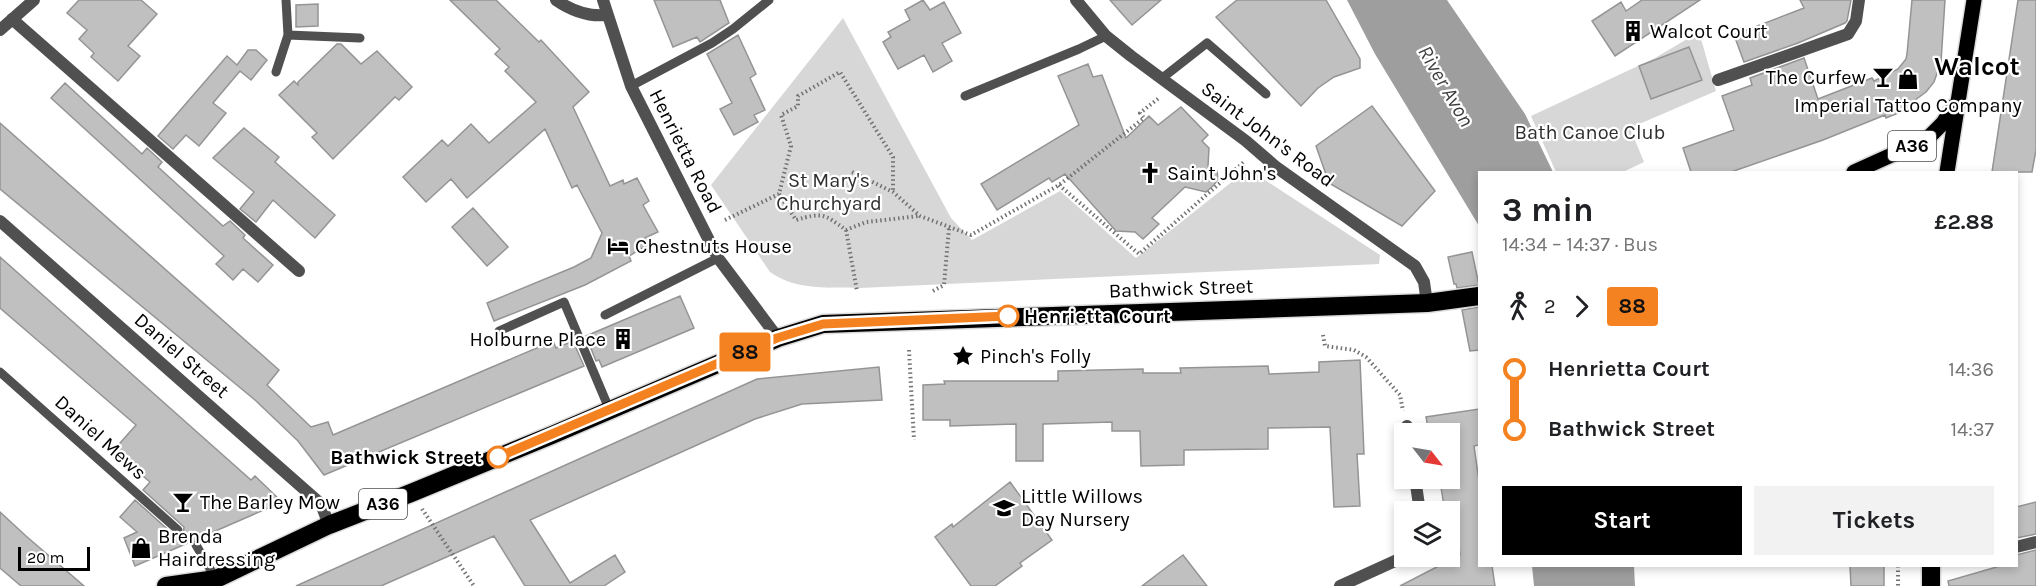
<!DOCTYPE html>
<html lang="en">
<head>
<meta charset="utf-8">
<style>
  :root { --surface:#fff; --page:#f2f2f2; --text:#202124; --muted:#757577; --accent:#000 }
  body { margin:0; font-family:Karla,sans-serif; background:var(--page); color:var(--text); height:100vh; display:flex; flex-direction:column; font-size:22px; white-space:nowrap }
  * { box-sizing:border-box; margin:0 }
  p { font-size:20px; color:var(--muted) }
  .icon { flex:none; width:33px; height:33px; fill:none; stroke:currentColor; stroke-width:2; stroke-linecap:round; stroke-linejoin:round }
  .map { position:relative; flex:1; overflow:hidden }
  .drawer { position:absolute; left:1478px; top:171px; width:540px; height:396px; display:flex; flex-direction:column; background:var(--surface); border-radius:0px; box-shadow:0 3px 9px #0003 }
  .drawer>* { flex:none }
  .badge { padding:0 12px; border-radius:4px; font-size:21px; line-height:39px }
  .needle { width:39px; rotate:121deg }
  .controls { position:absolute; left:1394px; top:423px; display:grid; gap:12px }
  .controls a { display:grid; place-items:center; width:66px; height:66px; border-radius:0px; background:var(--surface); box-shadow:0 3px 9px #0003; font-size:30px }
  .scale { position:absolute; left:18px; bottom:15px; width:72px; box-sizing:border-box; padding-left:6px; border:3px solid #000; border-top:0; font-size:16px; line-height:21px; white-space:nowrap; color:#000; -webkit-text-stroke:4px #fff; paint-order:stroke }
  .map>.badge { position:absolute; translate:-50% -50%; box-shadow:0 0 0 3px #fff }
  .legs { display:flex; align-items:center; gap:9px; height:66px; padding:0 24px; font-size:20px }
  .legs p { margin-inline-start:auto }
  .head { display:flex; align-items:center; justify-content:space-between; height:102px; padding:0 24px }
  h1 { font-size:33px; font-weight:700; line-height:45px }
  .primary-button { display:flex; gap:12px; margin-top:auto; padding:12px 24px }
  .primary-button a { flex:1; height:69px; border-radius:0px; background:var(--accent); color:#fff; font-size:24px; font-weight:700; line-height:69px; text-align:center }
  .primary-button a+a { background:var(--page); color:var(--text) }
  ul { padding:0 24px; list-style:none }
  li { display:flex; align-items:center; gap:21px; height:60px; font-size:22px }
  li i { display:grid; place-items:center; width:9px; height:100%; margin:0 8px; background:currentColor }
  li i::after { content:''; width:15px; height:15px; margin:-8px; border:4px solid; border-radius:50%; background:var(--surface) }
  li p { margin-inline-start:auto }
  li:first-child i { background:linear-gradient(#0000 50%,currentColor 0) }
  li:last-child i { background:linear-gradient(currentColor 50%,#0000 0) }
  .map>svg:first-child { display:block }
  .green { fill:#d7d7d7 }
  .water { fill:#9e9e9e }
  .building { fill:#c0c0c0; stroke:#949494; stroke-width:1.5 }
  .lines { fill:none; stroke-linecap:round; stroke-linejoin:round }
  .primary-casing { stroke:#dbdbdb; stroke-width:18 }
  .highway-casing { stroke:#dbdbdb; stroke-width:21 }
  .path { stroke:#727272; stroke-width:4; stroke-dasharray:1.5 3; stroke-linecap:butt }
  .lane { stroke:#505050; stroke-width:9 }
  .street { stroke:#505050; stroke-width:12 }
  .primary { stroke:#000; stroke-width:15 }
  .highway { stroke:#000; stroke-width:18 }
  .line-1-casing { stroke:#fff; stroke-width:14 }
  .line-1 { stroke:#f58220; stroke-width:9 }
  .stop-1-dot { fill:#fff; stroke:#f58220; stroke-width:3 }
  .labels { text-anchor:middle; stroke-width:4.5; stroke-linejoin:round; paint-order:stroke }
  .shield { fill:#fff; stroke:#4c4c4c; stroke-width:1.5 }
  .shield-label { font-size:18px; font-weight:bold; fill:#000 }
  .poi-label { font-size:20px; fill:#000; stroke:#fff; text-anchor:start }
  .park-label { font-size:20px; fill:#2e2e2e; stroke:#fff }
  .street-label { font-size:20px; fill:#000; stroke:#fff }
  .stop-label { font-size:20px; font-weight:bold; fill:#000; stroke:#fff; text-anchor:start }
  .water-label { font-size:21px; font-style:italic; fill:#3f3f3f; stroke:#fff }
  .district-label { font-size:26px; font-weight:bold; fill:#000; stroke:#fff }
</style>
</head>
<body>
<div class="map">
<svg width="2036" height="586" viewBox="0 0 2036 586">
  <rect width="100%" height="100%" fill="#fff"/>
  <path class="green" d="M843,18l108,200 21,22 88,-49 76,67 112,-89 132,86 -1,9 -519,24c-29,-1 -64,3 -90,-16l-59,-87z
    M1699,32l17,59 -86,37 14,34 -21,10h-67l-25,-56 124,-58z"/>
  <path class="water" d="M1347,0h100l78,114 28,58h-74v54l-104,-172z
    M1532,566h102l1,20h-101z"/>
  <path class="building" d="M79,0h62l16,14 -29,32 12,10 -22,25 -27,-24 3,-4 -15,-14 8,-9 -20,-17z
    M450,0h46l43,42 2,-2 48,52 -16,15 37,79 13,-6 1,4 13,-6 12,23 -6,4 15,27 -13,6 3,7 -19,11 2,5 -46,24 -91,36 -7,-18 87,-36 17,-9 11,-25 -25,-48 -5,3 -27,-59 -78,69 -16,-19 -25,23 -23,-25 39,-37 6,6 23,-22 18,19 47,-41 -31,-31 4,-4 -14,-13 5,-5z
    M654,0h66l9,23 -29,19 -3,-5 -24,10z
    M923,0l7,10 14,-8 17,31 -19,10 10,18 -19,11 -9,-17 -26,14 -15,-27 8,-5 -3,-5 22,-12 -5,-10z
    M1110,0h51l-29,25z
    M1237,0h89l34,59v9l-26,9 -16,11 -17,18 -85,-89z
    M1642,0h58l-85,56 -23,-35 29,-19 5,9z
    M1800,0h51l-4,21 -2,2 -47,20 -54,19 -10,-27 70,-27z
    M1912,0h33l-4,62 -7,20 -8,10 -19,14 1,3 -22,9 -1,-3 -62,25 -92,32h-40l-8,-24 51,-18 -12,-34 30,-11 -2,-7 54,-20 14,41 54,-21 2,3 24,-12 8,-10 1,-5z
    M2018,0h18v150l-4,22h-40z
    M318,4v22l-22,1v-22z
    M738,35l18,39 -6,4 15,32 -11,5 4,7 -24,13 -14,-26 12,-6 -25,-49z
    M337,44h4l20,20 16,-13 35,36 -13,13 -4,-3 -62,62 -21,-22 5,-4 -38,-38 15,-14 4,4v-3z
    M1689,47l13,33 -51,19 -12,-33z
    M248,50h8l11,10 -16,20 -11,-9 -27,32 13,10 -27,33 -13,-11 -13,14 -15,-13 69,-80 10,9z
    M1088,64l5,13 9,-2 24,63 23,-22 9,9 23,-18 27,28 -6,6 7,7 -1,18 9,5 1,8 -4,6 -8,7 -21,-5 -33,31 7,6 -16,15 -8,-7 -19,-1 -51,-57 -13,8 -3,-4 -52,32 -16,-26 98,-59 -21,-49z
    M65,83l77,71 5,-6 15,14 -4,5 65,59 7,-5 15,14 -2,3 30,27 -15,17 -15,-13 -10,11 -17,-16 8,-8 -173,-158z
    M1372,106l63,85 -33,35 -73,-43 -13,-37z
    M0,123l279,247 -12,15 44,42 17,-5 5,13 220,-94 3,7 17,-7 11,25 -260,109 -26,-34 -43,-41 -255,-211z
    M244,128l35,29 -4,5 60,53 -20,23 -42,-38 -17,22 -16,-13 14,-17 -41,-34z
    M473,208l35,39 -21,19 -35,-39z
    M1472,252l7,33 -22,3 -1,-4h-2l-6,-27z
    M0,257l251,223 4,-4 27,26 -147,64 -11,-28 13,-6 -17,-15 15,-17 39,35 6,2 3,-2 1,-8 -41,-37 7,-8 -37,-31 23,-26 -136,-117z
    M680,296l14,32 -92,39 -3,-7 -3,1 -10,-25z
    M1479,307v43l-9,1 -8,-41z
    M1360,360l4,94h-7l3,52 -26,1 -4,-80 -62,1v21l-84,1v15l-43,1 -1,-35h-28v-9l-69,2v37h-27v-37l-66,2v-6h-27v-35l22,-1 -1,-3h114v-10l85,-2v4h38l-1,-5 88,-2 1,8 50,-2v-10z
    M879,367l3,33 -80,4 -47,15 -225,101 40,63 45,-28 10,17 -21,14h-79l-31,-50 -113,50h-85l461,-207z
    M1479,409v36l-5,1 5,35v85h13l3,20h-95l60,-31 -5,-44 -10,1 -4,-25h6l-2,-9h4v-44h-20l-3,-17z
    M1010,482l42,58 -32,23 2,3 -27,20h-24l-36,-49 17,-13 1,3z
    M2036,502v32l-20,4v-31z
    M0,512l26,24 58,50h-63l-21,-18z
    M2036,550v36h-87l-1,-5 52,-15h16v-11z
    M1183,555l24,31h-65l21,-16z
    M1850,566h34v20h-33z"/>
  <g class="lines">
    <defs>
      <path id="primary" d="M1854,172l73,-33 16,-16 11,-17
        M1947,172l27,-172"/>
      <path id="highway" d="M166,586l50,-7
        M205,586l11,-7 113,-54 82,-32 141,-58 226,-97 45,-14 604,-21 52,-7
        M1931,586v-20"/>
    </defs>
    <use href="#primary" class="primary-casing"/>
    <use href="#highway" class="highway-casing"/>
    <path class="path" d="M852,172l41,20 27,24 51,19 88,-50 85,-67 -4,-5 19,-15
      M1059,185l80,69 106,-93
      M779,194l17,26c27,-8 28,-6 50,10l20,-8 53,-6
      M725,220l54,-26 12,-48 -10,-31 17,-9v-10l42,-24 53,85v35
      M846,230l11,61
      M933,291l11,-6 5,-57
      M1323,335l2,11 29,4 12,7 34,38 3,16
      M909,350l5,90
      M422,509l52,77
      M1898,566v20"/>
    <path class="lane" d="M288,35l72,3
      M276,72l12,-37 -2,-35
      M1161,79l46,-36 59,51
      M631,86l81,-43 21,-14 36,-29
      M965,96l114,-47 27,-13
      M605,315l113,-57
      M499,331l65,-29 46,109
      M0,372l178,158
      M196,545l20,34"/>
    <path class="street" d="M556,0c16,11 32,17 51,15
      M603,0l28,86 87,172 60,80
      M1076,0l30,36 25,20 115,85 30,26 139,99 9,16 3,21
      M12,19l287,252
      M0,30l34,-30
      M1718,80l130,-46 8,-13 3,-21
      M0,221l321,283 8,21
      M1407,426l1,8
      M1415,478l5,34
      M2016,547l20,-5
      M1340,586l66,-30"/>
    <use href="#primary" class="primary"/>
    <use href="#highway" class="highway"/>
  </g>
  <g class="lines">
    <defs>
      <path id="line-1" d="M498,457l279,-119 46,-14 185,-8"/>
    </defs>
    <use href="#line-1" class="line-1-casing"/>
    <use href="#line-1" class="line-1"/>
  </g>
  <defs>
    <symbol id="building-bare" viewBox="-9 -9 18 18"><path d="M-4-6H4V6H1V3H-1V6H-4ZM-2.5-4.3h1.7v1.8h-1.7ZM.8-4.3h1.7v1.8H.8ZM-2.5-1h1.7V.8h-1.7ZM.8-1h1.7V.8H.8Z" fill="#000" stroke="#fff" stroke-width="2.5" paint-order="stroke"/></symbol>
    <symbol id="bar-bare" viewBox="-9 -9 18 18"><path d="M-6-5H6L.8 .8V4.5H3.5V6h-7V4.5H-.8V.8Z" fill="#000" stroke="#fff" stroke-width="2.5" paint-order="stroke"/></symbol>
    <symbol id="shop-bare" viewBox="-9 -9 18 18"><path d="M-5-2.5h2.3a2.7 3.5 0 0 1 5.4 0H5L5.5 6h-11ZM-1.5-2.5h3a1.5 2.3 0 0 0-3 0Z" fill="#000" stroke="#fff" stroke-width="2.5" paint-order="stroke"/></symbol>
    <symbol id="church-bare" viewBox="-9 -9 18 18"><path d="M-1.2-6h2.4v3.5h3.3v2.4h-3.3V6h-2.4V-.1h-3.3v-2.4h3.3Z" fill="#000" stroke="#fff" stroke-width="2.5" paint-order="stroke"/></symbol>
    <symbol id="hotel-bare" viewBox="-9 -9 18 18"><path d="M-6-4.5h1.5V1H6V5H4.5V3h-9V5H-6ZM-4 0a1.8 1.8 0 1 1 3.6 0ZM.5 0V-2.5h3Q6-2.5 6 0Z" fill="#000" stroke="#fff" stroke-width="2.5" paint-order="stroke"/></symbol>
    <symbol id="sight-bare" viewBox="-9 -9 18 18"><path d="M0-6L1.8-2.2L6-1.7L2.9 1.2L3.7 5.4L0 3.3L-3.7 5.4L-2.9 1.2L-6-1.7L-1.8-2.2Z" fill="#000" stroke="#fff" stroke-width="2.5" paint-order="stroke"/></symbol>
    <symbol id="school-bare" viewBox="-9 -9 18 18"><path d="M0-5L7-2L0 1L-7-2ZM-4 1L0 2.5L4 1V4Q0 6-4 4Z" fill="#000" stroke="#fff" stroke-width="2.5" paint-order="stroke"/></symbol>
  </defs>
  <g fill-rule="evenodd">
    <use href="#building-bare" x="1618" y="16" width="30" height="30"/>
    <use href="#bar-bare" x="1868" y="62" width="30" height="30"/>
    <use href="#shop-bare" x="1893" y="64" width="30" height="30"/>
    <use href="#church-bare" x="1135" y="158" width="30" height="30"/>
    <use href="#hotel-bare" x="603" y="231" width="30" height="30"/>
    <use href="#building-bare" x="608" y="324" width="30" height="30"/>
    <use href="#sight-bare" x="948" y="341" width="30" height="30"/>
    <use href="#bar-bare" x="168" y="487" width="30" height="30"/>
    <use href="#school-bare" x="989" y="493" width="30" height="30"/>
    <use href="#shop-bare" x="126" y="533" width="30" height="30"/>
  </g>
  <g class="stop-1-dot">
    <circle cx="1008" cy="316" r="10"/>
    <circle cx="498" cy="457" r="10"/>
  </g>
  <g class="labels">
    <g class="shield">
      <rect x="1888" y="131" width="48" height="30" rx="4.5"/>
      <rect x="359" y="489" width="48" height="30" rx="4.5"/>
    </g>
    <g class="shield-label">
      <text x="1912" y="152">A36</text>
      <text x="383" y="510">A36</text>
    </g>
    <g class="poi-label">
      <text x="1650" y="38">Walcot Court</text>
      <text x="1866" y="84" text-anchor="end">The Curfew</text>
      <text x="1908" y="112" text-anchor="middle">Imperial Tattoo Company</text>
      <text x="1167" y="180">Saint John's</text>
      <text x="635" y="253">Chestnuts House</text>
      <text x="606" y="346" text-anchor="end">Holburne Place</text>
      <text x="980" y="363">Pinch's Folly</text>
      <text x="1021" y="503">Little Willows<tspan x="1021" dy="23">Day Nursery</tspan></text>
      <text x="200" y="509">The Barley Mow</text>
      <text x="158" y="543">Brenda<tspan x="158" dy="23">Hairdressing</tspan></text>
    </g>
    <g class="park-label">
      <text x="1590" y="139">Bath Canoe Club</text>
      <text x="829" y="187">St Mary's<tspan x="829" dy="23">Churchyard</tspan></text>
    </g>
    <g class="street-label">
      <text transform="translate(1268 134) rotate(37)" y="7">Saint John's Road</text>
      <text transform="translate(686 151) rotate(63)" y="7">Henrietta Road</text>
      <text transform="translate(1181 288) rotate(-2)" y="7">Bathwick Street</text>
      <text transform="translate(182 355) rotate(41)" y="7">Daniel Street</text>
      <text transform="translate(101 437) rotate(42)" y="7">Daniel Mews</text>
    </g>
    <g class="stop-label">
      <text x="1024" y="323">Henrietta Court</text>
      <text x="482" y="464" text-anchor="end">Bathwick Street</text>
    </g>
    <g class="water-label">
      <text transform="translate(1446 86) rotate(60)" y="7">River Avon</text>
    </g>
    <g class="district-label">
      <text x="1977" y="75">Walcot</text>
    </g>
  </g>
</svg>
<div class="controls">
<a><svg class="needle" viewBox="-14 -14 28 28"><path d="M0-13l5 13h-10z" fill="#e53935"/><path d="M0 13l5-13h-10z" fill="#757577"/></svg></a>
<a><svg class="icon" aria-label="layers" viewBox="0 0 24 24"><path d="M12 4l9 5-9 5-9-5zM3 14l9 5 9-5"/></svg></a>
</div>
<div class="scale">20 m</div>
<b class="badge" style="left:745px;top:352px;background:#f58220;color:#111">88</b>
<section class="drawer">
<div class="head"><div><h1>3 min</h1><p>14:34 – 14:37 · Bus</p></div><b>£2.88</b></div>
<div class="legs"><svg class="icon" aria-label="walk" viewBox="0 0 24 24"><circle cx="13" cy="4" r="2"/><path d="M13 8l-2 6 4 7M11 14l-3 7M7 12l3-4h3l4 4"/></svg>2<svg class="icon" aria-label="forward" viewBox="0 0 24 24"><path d="M9 5l7 7-7 7"/></svg><b class="badge" style="background:#f58220;color:#111">88</b></div>
<ul>
<li><i style="color:#f58220"></i><b>Henrietta Court</b><p>14:36</p></li>
<li><i style="color:#f58220"></i><b>Bathwick Street</b><p>14:37</p></li>
</ul>
<div class="primary-button"><a>Start</a><a>Tickets</a></div>
</section>
</div>
</body>
</html>
